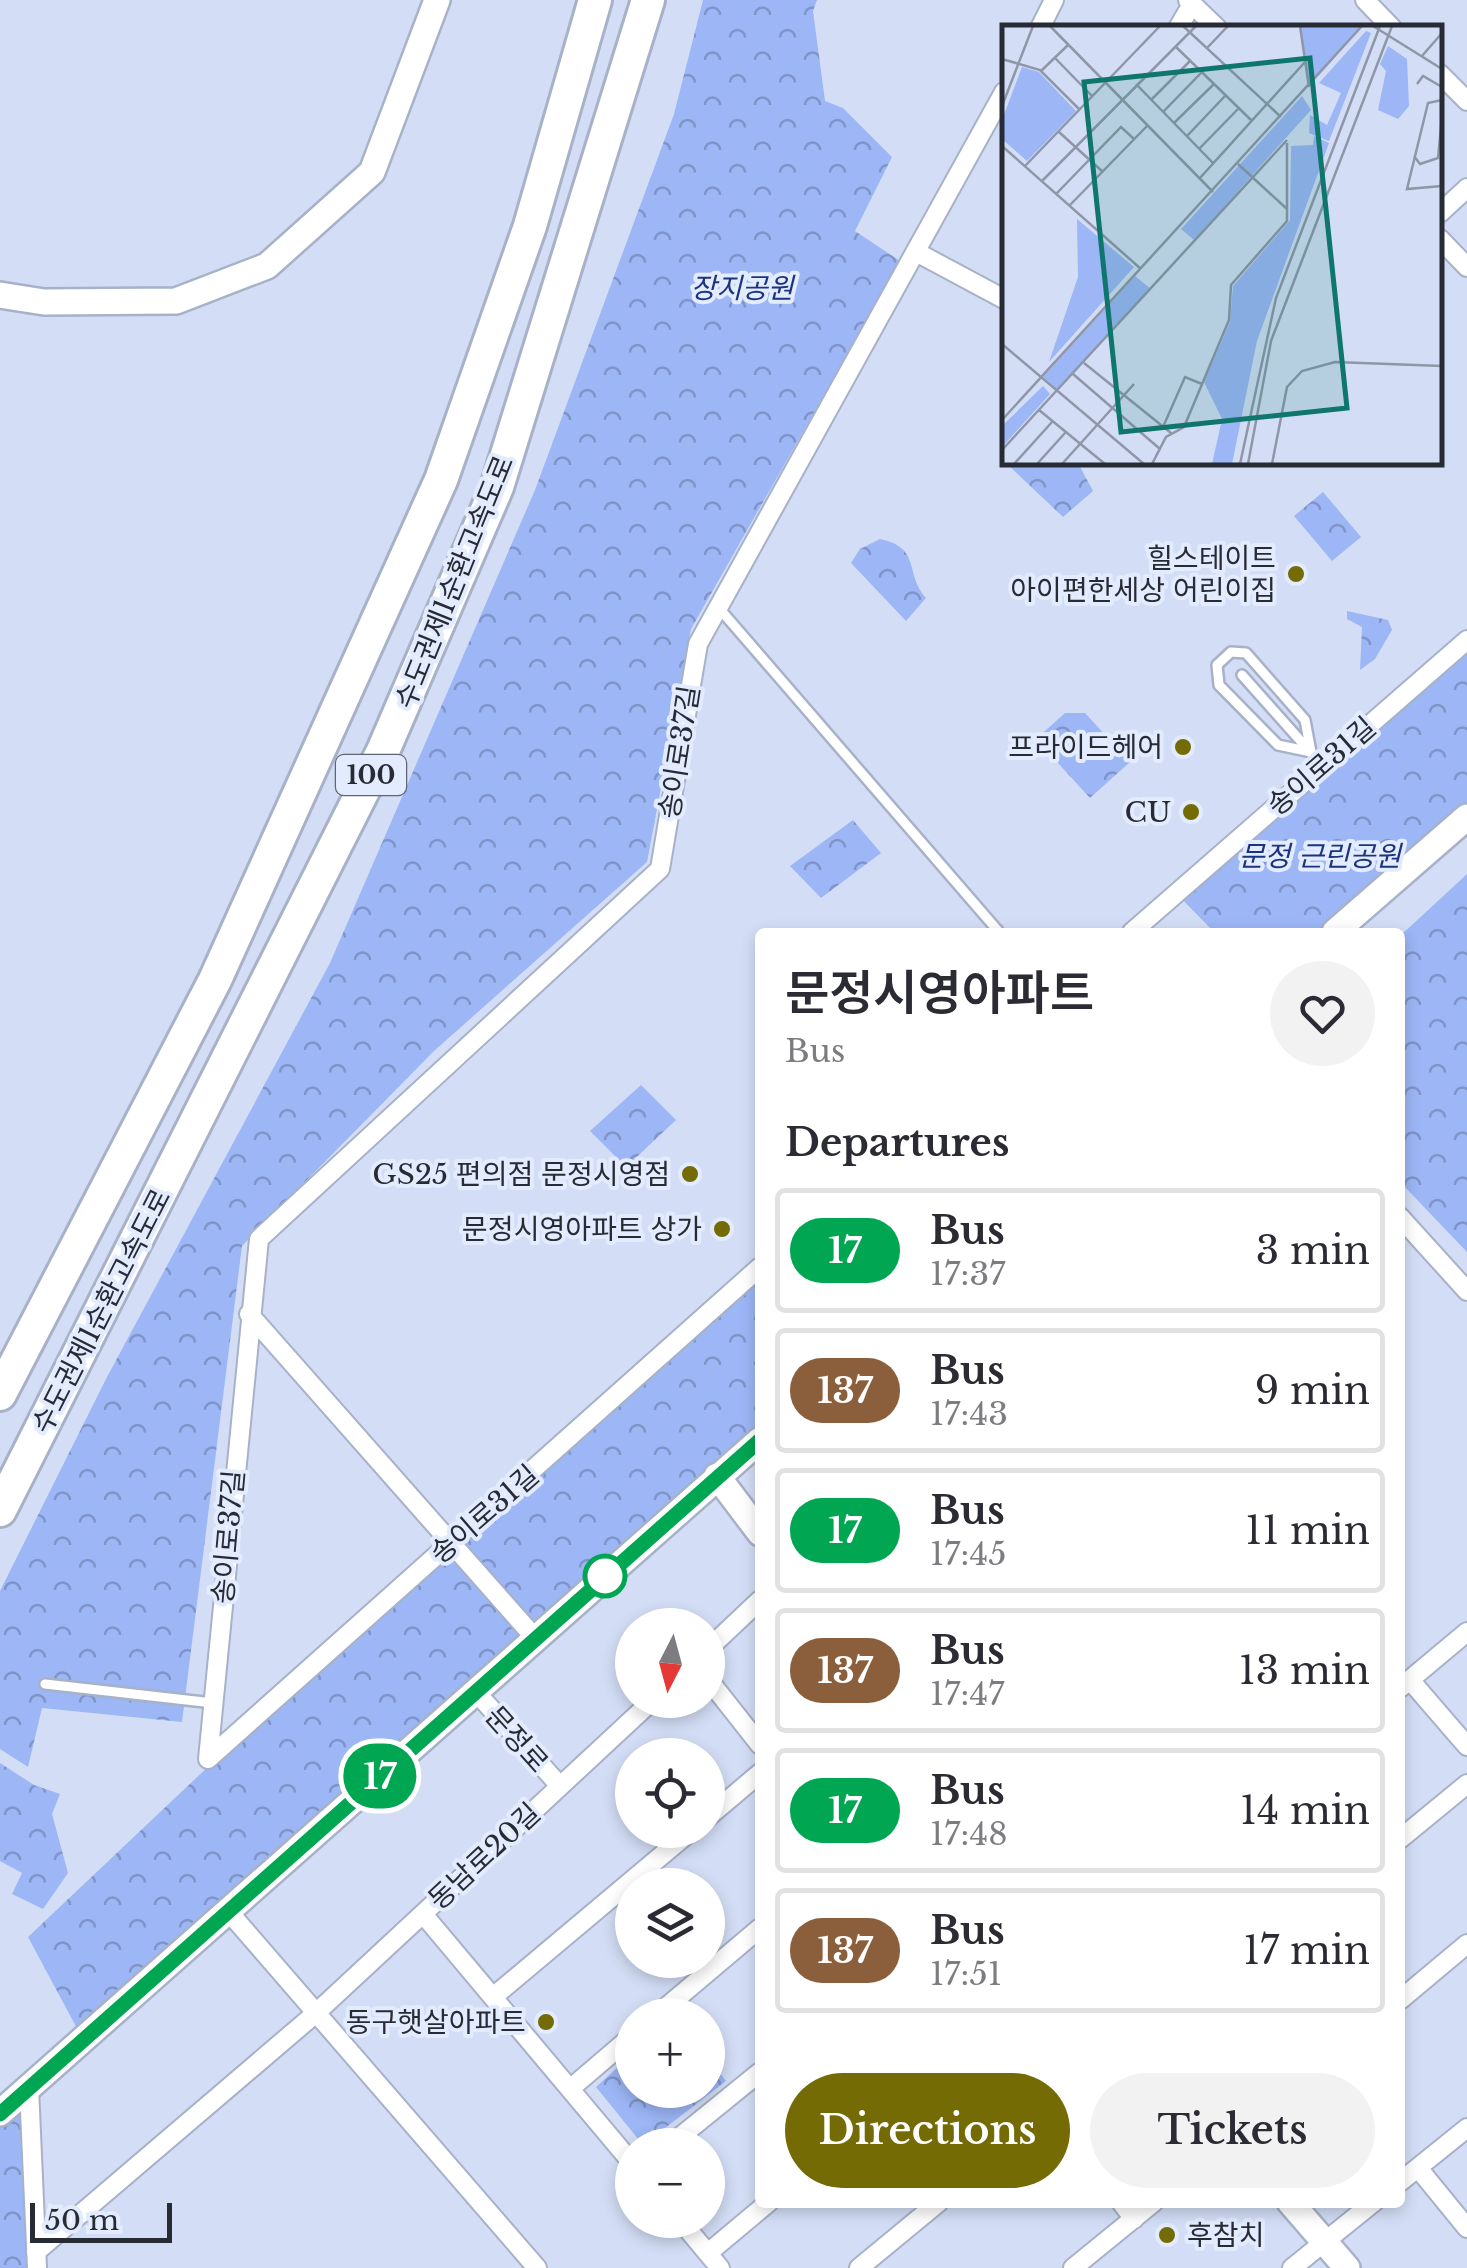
<!DOCTYPE html>
<html lang="en">
<head>
<meta charset="utf-8">
<style>
  :root { --surface:#fff; --page:#f2f2f3; --text:#2b2b33; --muted:#7c7c81; --line:#e1e1e2; --accent:#746b04 }
  body { margin:0; font-family:"Libre Baskerville","Noto Sans KR",serif; background:var(--page); color:var(--text); height:100vh; display:flex; flex-direction:column; font-size:38px; white-space:nowrap }
  * { box-sizing:border-box; margin:0 }
  p { font-size:32px; color:var(--muted) }
  .icon { flex:none; width:55px; height:55px; fill:none; stroke:currentColor; stroke-width:2; stroke-linecap:round; stroke-linejoin:round }
  .map { position:relative; flex:1; overflow:hidden }
  .sheet { position:absolute; left:755px; top:928px; width:650px; height:1280px; display:flex; flex-direction:column; background:var(--surface); border-radius:10px; box-shadow:0 5px 15px #0003 }
  .sheet>* { flex:none }
  .badge { padding:0 20px; border-radius:32px; font-size:35px; line-height:65px }
  .needle { width:65px; rotate:186deg }
  .controls { position:absolute; left:615px; top:1608px; display:grid; gap:20px }
  .controls a { display:grid; place-items:center; width:110px; height:110px; border-radius:50%; background:var(--surface); box-shadow:0 5px 15px #0003; font-size:50px }
  .scale { position:absolute; left:30px; bottom:25px; width:142px; box-sizing:border-box; padding-left:10px; border:5px solid #272b34; border-top:0; font-size:28px; line-height:35px; white-space:nowrap; color:#272b34; -webkit-text-stroke:8px #e3ebff; paint-order:stroke }
  .map>.badge { position:absolute; translate:-50% -50%; box-shadow:0 0 0 5px #fff }
  h2 { padding:0 30px; font-size:38px; line-height:90px }
  .round { display:grid; place-items:center; flex:none; width:105px; height:105px; border-radius:52px; background:var(--page) }
  .head { display:flex; align-items:center; justify-content:space-between; height:170px; padding:0 30px }
  h1 { font-size:48px; font-weight:600; line-height:75px }
  .button { display:flex; gap:20px; margin-top:auto; padding:20px 30px }
  .button a { flex:1; height:115px; border-radius:60px; background:var(--accent); color:#fff; font-size:40px; font-weight:600; line-height:115px; text-align:center }
  .button a+a { background:var(--page); color:var(--text) }
  ul { padding:0; list-style:none }
  li { display:flex; align-items:center; gap:30px; height:125px; margin:0 20px 15px; padding:0 10px; border:5px solid var(--line); border-radius:10px }
  li div { flex:1 }
  li b { display:block; font-size:38px }
  li em { font-style:normal }
  li .badge { min-width:110px; font-weight:700; text-align:center }
  .map>svg:first-child { display:block }
  .park { fill:url(#park-crowns) }
  .lines { fill:none; stroke-linecap:round; stroke-linejoin:round }
  .lane-casing { stroke:#a7b1c8; stroke-width:14 }
  .street-casing { stroke:#a7b1c8; stroke-width:22 }
  .secondary-casing { stroke:#a7b1c8; stroke-width:30 }
  .highway-casing { stroke:#a7b1c8; stroke-width:38 }
  .lane { stroke:#fff; stroke-width:9 }
  .street { stroke:#fff; stroke-width:18 }
  .secondary { stroke:#fff; stroke-width:25 }
  .highway { stroke:#fff; stroke-width:32 }
  .line-casing { stroke:#fff; stroke-width:22 }
  .line { stroke:#00a651; stroke-width:15 }
  .poi-dot { fill:#746b04; stroke:#e3ebff; stroke-width:4 }
  .stop-dot { fill:#fff; stroke:#00a651; stroke-width:5 }
  .labels { text-anchor:middle; stroke-width:8; stroke-linejoin:round; paint-order:stroke }
  .shield { fill:#e3ebff; stroke:#5f6571; stroke-width:2.5 }
  .shield-label { font-size:25px; font-weight:bold; fill:#272b34 }
  .park-label { font-size:28px; font-style:italic; fill:#1c337f; stroke:#e3ebff }
  .poi-label { font-size:28px; fill:#272b34; stroke:#e3ebff; text-anchor:end }
  .street-label { font-size:28px; fill:#272b34; stroke:#e3ebff }
  .inset-road { fill:none; stroke:#8e96a8; stroke-width:2.5 }
  .view { fill:#0f766e; fill-opacity:0.15; stroke:#0f766e; stroke-width:5 }
  .inset-edge { fill:none; stroke:#272b34; stroke-width:5 }
</style>
</head>
<body>
<div class="map">
<svg width="1467" height="2268" viewBox="0 0 1467 2268">
  <defs>
    <pattern id="park-crowns" width="20" height="18" patternUnits="userSpaceOnUse" patternTransform="scale(2.5)"><rect width="20" height="18" fill="#9cb6f6"/><path d="M2 6a3 3 0 1 1 6 0M12 15a3 3 0 1 1 6 0" fill="none" stroke="#7f94c8"/></pattern>
  </defs>
  <rect width="100%" height="100%" fill="#d3def6"/>
  <path class="park" d="M703,0h114l-4,11 12,90 18,7 49,49 -37,74 45,30 -209,368 -44,233 -213,189 -192,195 -60,476 -140,-14 -14,59 -28,-18v-158l107,-214 223,-414 205,-473 139,-376z
    M1006,463h72l15,28 -30,26z
    M1323,492l38,45 -29,24 -38,-45z
    M880,539c42,9 24,34 46,59l-20,23 -55,-58 9,-14z
    M1347,611l41,9 4,10 -17,29 -15,11 2,-43 -15,-8z
    M1467,640v177l-132,115h-121l-38,-39z
    M1065,713h20l45,49 -40,36 -54,-59z
    M853,820l28,33 -60,45 -31,-32z
    M1467,874v378l-67,-70v-246z
    M641,1085l35,35 -50,47 -36,-36z
    M760,1274v155l-681,603 -51,-95 184,-174z
    M0,1763l34,22 26,9 -8,20 16,59 -25,36 -31,-15 10,-21 -22,-12z
    M632,2054v36h76v-32l18,23 -83,64 -47,-58z
    M29,2088l8,180h-37v-153z"/>
  <g class="lines">
    <defs>
      <path id="lane" d="M718,607l281,325
        M1231,652l15,1 59,67 6,32 -33,-7 -59,-60 -2,-20z
        M1242,675l80,90
        M45,1684l168,19"/>
      <path id="street" d="M1188,0l29,28
        M1365,0l27,28
        M1040,28l14,-28
        M1178,28l14,-24
        M1440,74l27,27
        M1440,213l27,-25
        M1440,239l27,28
        M918,253l86,46
        M1132,932l335,-292
        M1400,1217l67,74
        M249,1314l286,324
        M708,1649l52,-49
        M708,1679l52,66
        M1410,1680l57,66
        M1400,1688l67,-56
        M475,1691l85,95
        M208,1759l51,-520 401,-370 38,-225 306,-552
        M208,1759l552,-492
        M708,1817l52,-44
        M1400,1839l67,-55
        M228,1911l309,357
        M423,1914l209,249
        M493,1997l199,-167
        M1400,2000l67,-56
        M657,2015l103,-87
        M29,2088l8,180
        M571,2088l61,-52
        M670,2145l90,-73
        M1418,2168l49,60
        M1400,2182l67,-54
        M1121,2202l13,17
        M680,2220l40,48
        M36,2252l280,-239 337,-313
        M708,2253l61,-51
        M859,2268l80,-66
        M1073,2268l81,-66
        M1292,2268l82,-66"/>
      <path id="secondary" d="M0,295l44,7 132,-1 91,-35 105,-94 65,-172
        M1335,932l132,-115
        M717,1476l43,57
        M0,2113l760,-673
        M1290,2202l57,66"/>
      <path id="highway" d="M0,1394l215,-414 226,-500 89,-254 65,-226
        M0,1510l383,-759 114,-264 151,-487"/>
    </defs>
    <use href="#lane" class="lane-casing"/>
    <use href="#street" class="street-casing"/>
    <use href="#secondary" class="secondary-casing"/>
    <use href="#highway" class="highway-casing"/>
    <use href="#lane" class="lane"/>
    <use href="#street" class="street"/>
    <use href="#secondary" class="secondary"/>
    <use href="#highway" class="highway"/>
  </g>
  <g class="lines">
    <defs>
      <path id="line" d="M0,2114l760,-674"/>
    </defs>
    <use href="#line" class="line-casing"/>
    <use href="#line" class="line"/>
  </g>
  <g class="poi-dot">
    <circle cx="1296" cy="574" r="10"/>
    <circle cx="1183" cy="747" r="10"/>
    <circle cx="1191" cy="812" r="10"/>
    <circle cx="690" cy="1174" r="10"/>
    <circle cx="722" cy="1229" r="10"/>
    <circle cx="546" cy="2022" r="10"/>
    <circle cx="1167" cy="2235" r="10"/>
  </g>
  <circle class="stop-dot" cx="605" cy="1576" r="20"/>
  <g class="labels">
    <rect class="shield" x="336" y="755" width="70" height="40" rx="8"/>
    <g class="shield-label">
      <text x="371" y="784">100</text>
    </g>
    <g class="park-label">
      <text x="742" y="298">장지공원</text>
      <text x="1320" y="866">문정 근린공원</text>
    </g>
    <g class="poi-label">
      <text x="1276" y="568">힐스테이트<tspan x="1276" dy="32">아이편한세상 어린이집</tspan></text>
      <text x="1163" y="757">프라이드헤어</text>
      <text x="1171" y="822">CU</text>
      <text x="670" y="1184">GS25 편의점 문정시영점</text>
      <text x="702" y="1239">문정시영아파트 상가</text>
      <text x="526" y="2032">동구햇살아파트</text>
      <text x="1187" y="2245" text-anchor="start">후참치</text>
    </g>
    <g class="street-label">
      <text transform="translate(454 582) rotate(-68)" y="10">수도권제1순환고속도로</text>
      <text transform="translate(679 752) rotate(-81)" y="10">송이로37길</text>
      <text transform="translate(1321 766) rotate(-41)" y="10">송이로31길</text>
      <text transform="translate(101 1311) rotate(-63)" y="10">수도권제1순환고속도로</text>
      <text transform="translate(484 1514) rotate(-41)" y="10">송이로31길</text>
      <text transform="translate(228 1537) rotate(-85)" y="10">송이로37길</text>
      <text transform="translate(517 1739) rotate(48)" y="10">문정로</text>
      <text transform="translate(484 1856) rotate(-43)" y="10">동남로20길</text>
    </g>
  </g>
  <g transform="translate(1002 25)">
    <rect width="440" height="440" fill="#d3def6"/>
    <path d="M298,1h62l-53,61zM364,6l5,2 -42,108 -20,-8 1,-18 17,10 14,-32 -22,-10zM386,21l19,13 2,47 -11,13 -20,-9 8,-39 -6,-7zM20,42l17,5 37,39 -49,50 -25,-22v-19zM300,71l9,14 -117,130 -13,-11zM312,111l15,7 -72,198 -25,123h-20l10,-45 -18,-37 26,-60 3,-36 57,-66 1,-74 22,-1zM75,194l57,48 -85,95 29,-85zM133,251l16,13 -93,101 -15,-13zM41,361l7,8 -48,53v-21z" fill="#9cb6f6"/>
    <path class="inset-road" d="M48,1l163,166M181,1l98,91M298,1l9,61M371,1l69,43M173,21l76,74M205,23l21,-22M420,31l20,-23M53,33l38,39M0,34l38,11 40,40M39,46l27,-26M134,59l77,79M415,59l6,-8 19,11M149,75l39,-39M440,75l-14,3 -21,86 35,-3M0,81l31,-80M161,87l39,-40M172,98l40,-39M57,107l44,40M185,111l38,-40M0,121l139,123M197,124l40,-41M412,131l6,8 18,-6 4,-42M236,139l49,45M23,141l135,-140M198,153l105,-116M40,156l154,-155M55,168l64,-66 13,12M68,180l78,-80M0,319l142,120M82,338l87,70M71,349l87,75M37,385l66,54M0,395l360,-394M161,402l22,-50 17,7M0,425l285,-310M12,439l38,-42M35,439l28,-31M60,439l72,-80M150,439l14,-27 18,-10 45,-107 2,-35 56,-64v-78M238,439l36,-166 104,-272M246,439l23,-123 121,-315M270,439l15,-77 15,-16 33,-9 107,4"/>
    <path class="view" d="M308,33l37,350 -226,24 -37,-350z"/>
    <rect width="440" height="440" class="inset-edge"/>
  </g>
</svg>
<div class="controls">
<a><svg class="needle" viewBox="-14 -14 28 28"><path d="M0-13l5 13h-10z" fill="#e53935"/><path d="M0 13l5-13h-10z" fill="#7c7c81"/></svg></a>
<a><svg class="icon" aria-label="locate" viewBox="0 0 24 24"><circle cx="12" cy="12" r="6"/><path d="M12 2v4M12 18v4M2 12h4M18 12h4"/></svg></a>
<a><svg class="icon" aria-label="layers" viewBox="0 0 24 24"><path d="M12 4l9 5-9 5-9-5zM3 14l9 5 9-5"/></svg></a>
<a>+</a>
<a>−</a>
</div>
<div class="scale">50 m</div>
<b class="badge" style="left:380px;top:1776px;background:#00a651;color:#fff">17</b>
<section class="sheet">
<div class="head"><div><h1>문정시영아파트</h1><p>Bus</p></div><a class="round"><svg class="icon" aria-label="heart" viewBox="0 0 24 24"><path d="M12 20l-8-8c-3-5 5-10 8-4 3-6 11-1 8 4z"/></svg></a></div>
<h2>Departures</h2>
<ul>
<li><span class="badge" style="background:#00a651;color:#fff">17</span><div><b>Bus</b><p>17:37</p></div><em>3 min</em></li>
<li><span class="badge" style="background:#8b5e3c;color:#fff">137</span><div><b>Bus</b><p>17:43</p></div><em>9 min</em></li>
<li><span class="badge" style="background:#00a651;color:#fff">17</span><div><b>Bus</b><p>17:45</p></div><em>11 min</em></li>
<li><span class="badge" style="background:#8b5e3c;color:#fff">137</span><div><b>Bus</b><p>17:47</p></div><em>13 min</em></li>
<li><span class="badge" style="background:#00a651;color:#fff">17</span><div><b>Bus</b><p>17:48</p></div><em>14 min</em></li>
<li><span class="badge" style="background:#8b5e3c;color:#fff">137</span><div><b>Bus</b><p>17:51</p></div><em>17 min</em></li>
</ul>
<div class="button"><a>Directions</a><a>Tickets</a></div>
</section>
</div>
</body>
</html>
